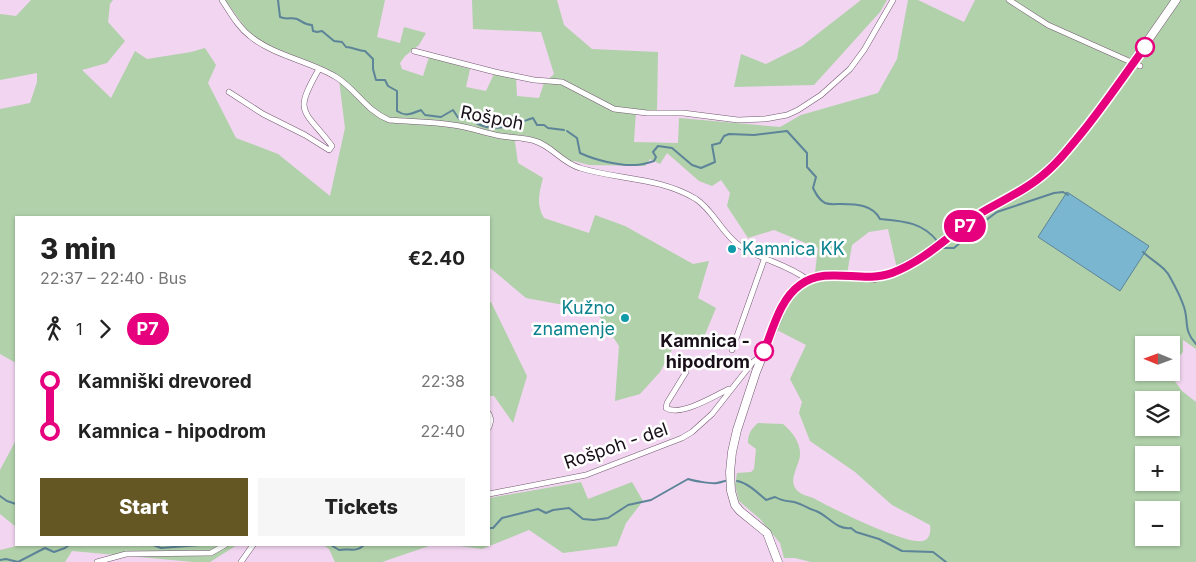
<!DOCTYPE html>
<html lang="en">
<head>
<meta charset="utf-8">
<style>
  :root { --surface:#fff; --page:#f6f6f6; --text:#222; --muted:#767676; --accent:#645724 }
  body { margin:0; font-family:Inter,sans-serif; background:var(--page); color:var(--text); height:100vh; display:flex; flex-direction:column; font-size:19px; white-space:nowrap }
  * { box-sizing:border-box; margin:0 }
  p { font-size:16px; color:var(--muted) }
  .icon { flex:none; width:28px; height:28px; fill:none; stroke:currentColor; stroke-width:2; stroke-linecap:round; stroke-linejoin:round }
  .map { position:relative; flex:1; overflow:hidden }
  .sheet { position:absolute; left:15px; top:216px; width:475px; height:330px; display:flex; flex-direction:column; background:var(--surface); border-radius:0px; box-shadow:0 1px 4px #0004 }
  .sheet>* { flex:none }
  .badge { padding:0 10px; border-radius:16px; font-size:18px; line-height:32px }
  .needle { width:32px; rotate:271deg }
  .tools { position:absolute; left:1135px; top:336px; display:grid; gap:10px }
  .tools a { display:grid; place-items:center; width:45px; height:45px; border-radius:0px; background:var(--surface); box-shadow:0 1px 4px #0004; font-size:25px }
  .map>.badge { position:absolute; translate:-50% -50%; box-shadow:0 0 0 2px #fff }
  .legs { display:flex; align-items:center; gap:8px; height:55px; padding:0 25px; font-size:16px }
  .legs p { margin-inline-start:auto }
  .overview { display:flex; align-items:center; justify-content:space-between; height:85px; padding:0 25px }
  h1 { font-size:28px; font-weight:800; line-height:38px }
  .primary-button { display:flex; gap:10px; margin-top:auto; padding:10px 25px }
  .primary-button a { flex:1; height:58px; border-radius:0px; background:var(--accent); color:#fff; font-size:20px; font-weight:800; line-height:58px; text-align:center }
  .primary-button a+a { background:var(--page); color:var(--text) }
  ul { padding:0 25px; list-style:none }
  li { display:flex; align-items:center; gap:18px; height:50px; font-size:19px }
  li i { display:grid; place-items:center; width:8px; height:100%; margin:0 6px; background:currentColor }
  li i::after { content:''; width:12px; height:12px; margin:-6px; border:4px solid; border-radius:50%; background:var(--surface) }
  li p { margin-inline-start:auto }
  li:first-child i { background:linear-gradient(#0000 50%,currentColor 0) }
  li:last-child i { background:linear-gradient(currentColor 50%,#0000 0) }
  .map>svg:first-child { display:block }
  .green { fill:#b0d1aa; fill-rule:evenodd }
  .water { fill:#7ab6cf; stroke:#5d8498 }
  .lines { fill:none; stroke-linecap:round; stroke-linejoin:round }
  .stream { stroke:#5d8498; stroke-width:2 }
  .street-casing { stroke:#725970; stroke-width:6 }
  .secondary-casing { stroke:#725970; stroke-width:9 }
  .street { stroke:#fff; stroke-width:5 }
  .secondary { stroke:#fff; stroke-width:8 }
  .line-1-casing { stroke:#fff; stroke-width:11 }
  .line-1 { stroke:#e6007e; stroke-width:8 }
  .stop-1-dot { fill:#fff; stroke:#e6007e; stroke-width:2.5 }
  .culture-dot { fill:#0f9aa8; stroke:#fff; stroke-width:2 }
  .labels { text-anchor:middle; stroke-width:5; stroke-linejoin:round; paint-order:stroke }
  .street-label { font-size:18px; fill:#180f18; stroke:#fff }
  .culture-label { font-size:18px; fill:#0d838f; stroke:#fff; text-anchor:start }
  .stop-label { font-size:18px; font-weight:bold; fill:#180f18; stroke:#fff; text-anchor:end }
</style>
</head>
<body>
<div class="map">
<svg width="1196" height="562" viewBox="0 0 1196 562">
  <rect width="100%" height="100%" fill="#f2d5f0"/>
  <path class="green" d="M31,0h82l-3,4 -2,18 17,19 -18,22 -25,7 29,28 24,-47 12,8 44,-7 14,-4 11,17 -8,18 28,55 42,16 52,42 15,-68 -6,-48 -87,-43 -27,-37h160l-8,37 23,6 4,-16 22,6 -7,12 -14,11 -5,7 2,6 21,7 6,-19 41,12 -4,18 20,4 8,-17 22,4 1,18 22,2 5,-15 10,-9 -13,-42 -68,-3 -1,-29h85l7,25 28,24 66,3 -1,59h-21l-2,31 44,1 1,-25 101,9 21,-12 77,-22 19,-34 11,-59h10l46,22 11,-22h221v349l-13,-9v12l-12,14v-21h-27v27l25,1 13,18 14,11v160h-385l-16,-4h-11l-4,-15 -20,-24 -21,-18 -4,-16 2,-12 14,-1 3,-3 2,-20 -8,-6c0,-9 3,-14 10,-20l25,1c8,7 17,17 17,29 1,12 -15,28 -1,39 3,3 10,4 14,6 18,10 93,47 110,43 7,-2 8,-10 7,-16l-38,-20 -37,-33 -45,-31 -11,-28 3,-11 -12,-23 16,-34 -31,-16 8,-23 13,-14 18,-11 4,-33 -44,-18 -26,8 -21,-32 3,-13 -9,-13 -9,6 -13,-5 -32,-28 -7,11 -10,-5 -5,7 -56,-1 -15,-4 -4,1c-18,-14 -33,-28 -56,-27l4,28 25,15c-4,15 -7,27 1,40l45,15 6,-18 30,11 68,38 16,-3 -11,37 18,10 -17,41 -23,-7 -16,30 -20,22 -25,7 4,-55 -23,-35 -70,-13 -37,-31v-49h-473v145l-16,-9v-245l30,-6 7,-21v-9l-37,7v-66l16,2zM888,229l10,44 -29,9 -23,-2 6,-35 17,-13zM1144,400h27v28h-27zM1144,455h27v27h-27zM1144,510h27v28h-27z
    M861,0h26l-7,12 -66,73 -80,2 7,-33 25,10 36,-18z
    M489,302h2l36,74 -14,47 -19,-27h-5z
    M16,440v87l-16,-13v-44z
    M581,482l7,17 44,-17 11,19 -17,22 -9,23 -54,7 -34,-23 -47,19 -30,-4h37v-47z
    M20,545h217l-27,17h-16l-122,-11 -7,11h-65v-12z
    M323,545h109l-50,17h-47l-6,-13z"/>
  <path class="water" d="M1067,192l82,54 -29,45 -82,-54z"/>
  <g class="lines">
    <path class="stream" d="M278,0l2,17c6,3 11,0 17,2 5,2 7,6 15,6l1,6 4,1 5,-1 12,10 8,1 4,5c7,0 12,4 19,4l8,8v10l3,11h9l3,6 9,5v20c9,6 14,3 24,-1l4,5 16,2 12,-7 6,9c13,-1 9,1 19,5 19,9 37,0 55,-6l4,7h7l4,3 16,2
      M567,131l10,7 3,15c15,7 39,13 55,12 6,0 13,-2 19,-4l2,-4 -3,-5 5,-6 14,2 20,17 9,3 14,-6 -3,-17 8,-2 4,-7 5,-2 25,1 33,-4 20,22v14l9,10 -3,11c3,6 6,12 12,15 5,2 11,1 16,1 16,0 32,1 39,15 23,2 43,3 58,23
      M942,248h12l7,-6 9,-10 27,-20 57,-19 9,-1 5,3
      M1143,252c9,9 23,15 28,27 5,9 10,19 13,28 5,15 -1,23 12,37
      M737,481c11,2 21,12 29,19l9,-3c7,4 12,4 19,5 8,2 15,7 22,9 13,5 20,19 35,17l5,4 23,7 23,12 31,1 13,10
      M0,496l7,5 9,3
      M489,528h4l9,-10 36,-9 8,4 7,-3 16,-2 14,11 11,1 14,-2 20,-13 23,-5 37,-21c6,2 24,5 29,4 5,-1 7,-2 12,-3
      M153,545l8,3 39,-3
      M331,545l8,5c10,-2 17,3 25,-5
      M0,560l6,-1 12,3 27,-14 9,4 11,-4 4,-3"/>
    <defs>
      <path id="street" d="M222,0c8,12 16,27 28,36 24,20 60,25 86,41 21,13 29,33 53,43 21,2 43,1 64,5 16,2 32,8 48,11 11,2 23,1 34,5 17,5 27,22 45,27 39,12 79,9 116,31 18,12 26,35 44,47 22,14 47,18 68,34
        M1009,0l39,25 92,41
        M414,51l81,21 39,8 28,2 52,27 33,4h36l55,7 27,-1 22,-4 11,-5 23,-15 29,-26 14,-19 29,-50
        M229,92l34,22 42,21 24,15 3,-4c-29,-38 -39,-32 -13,-77
        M732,350l33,-93
        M686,372l-19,31 -1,5c15,9 48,-12 63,-19
        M489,414l2,6 -2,7
        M489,494l97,-19 96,-37 10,-6 20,-18 41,-52 8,-6
        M97,562l29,-8 85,-1 14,-8
        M241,562l12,-17"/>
      <path id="secondary" d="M778,562l-11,-29 -27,-22 -5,-6 -4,-14 -1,-19 2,-20 5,-22 19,-58 27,-67 10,-15 15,-10 9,-4 21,-1 37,3 17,-5 39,-21 46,-36 61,-36 34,-35 29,-37 75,-108"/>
    </defs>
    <use href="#street" class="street-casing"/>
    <use href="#secondary" class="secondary-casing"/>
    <use href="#street" class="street"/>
    <use href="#secondary" class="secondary"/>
  </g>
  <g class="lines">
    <defs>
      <path id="line-1" d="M764,351c9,-22 16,-52 36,-66 27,-20 62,-1 92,-12 32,-12 57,-37 84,-57 20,-13 43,-22 62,-37 16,-12 29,-28 42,-44 23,-28 43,-58 65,-88"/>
    </defs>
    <use href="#line-1" class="line-1-casing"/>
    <use href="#line-1" class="line-1"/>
  </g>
  <g class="stop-1-dot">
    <circle cx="1145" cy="47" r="9"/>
    <circle cx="764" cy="351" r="9"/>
  </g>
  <g class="culture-dot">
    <circle cx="732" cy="249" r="5"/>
    <circle cx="625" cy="318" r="5"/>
  </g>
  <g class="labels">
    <g class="street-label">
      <text transform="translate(492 118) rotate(11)" y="6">Rošpoh</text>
      <text transform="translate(616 446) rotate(-19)" y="6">Rošpoh - del</text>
    </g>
    <g class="culture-label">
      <text x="742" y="255">Kamnica KK</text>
      <text x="615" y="314" text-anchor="end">Kužno<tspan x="615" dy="21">znamenje</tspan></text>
    </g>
    <g class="stop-label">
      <text x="750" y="347">Kamnica -<tspan x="750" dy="21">hipodrom</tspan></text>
    </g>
  </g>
</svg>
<div class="tools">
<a><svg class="needle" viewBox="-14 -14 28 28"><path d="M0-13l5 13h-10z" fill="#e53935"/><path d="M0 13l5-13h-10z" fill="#767676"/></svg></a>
<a><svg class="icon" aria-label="layers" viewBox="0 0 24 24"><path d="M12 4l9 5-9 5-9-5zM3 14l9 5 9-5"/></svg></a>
<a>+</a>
<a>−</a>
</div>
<b class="badge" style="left:965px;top:226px;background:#e6007e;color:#fff">P7</b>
<section class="sheet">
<div class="overview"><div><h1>3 min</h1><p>22:37 – 22:40 · Bus</p></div><b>€2.40</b></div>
<div class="legs"><svg class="icon" aria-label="walk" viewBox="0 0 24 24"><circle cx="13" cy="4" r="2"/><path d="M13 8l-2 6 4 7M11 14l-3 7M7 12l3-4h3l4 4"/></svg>1<svg class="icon" aria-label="forward" viewBox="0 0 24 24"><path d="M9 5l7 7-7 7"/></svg><b class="badge" style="background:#e6007e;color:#fff">P7</b></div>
<ul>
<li><i style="color:#e6007e"></i><b>Kamniški drevored</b><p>22:38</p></li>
<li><i style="color:#e6007e"></i><b>Kamnica - hipodrom</b><p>22:40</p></li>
</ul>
<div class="primary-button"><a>Start</a><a>Tickets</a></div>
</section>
</div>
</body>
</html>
